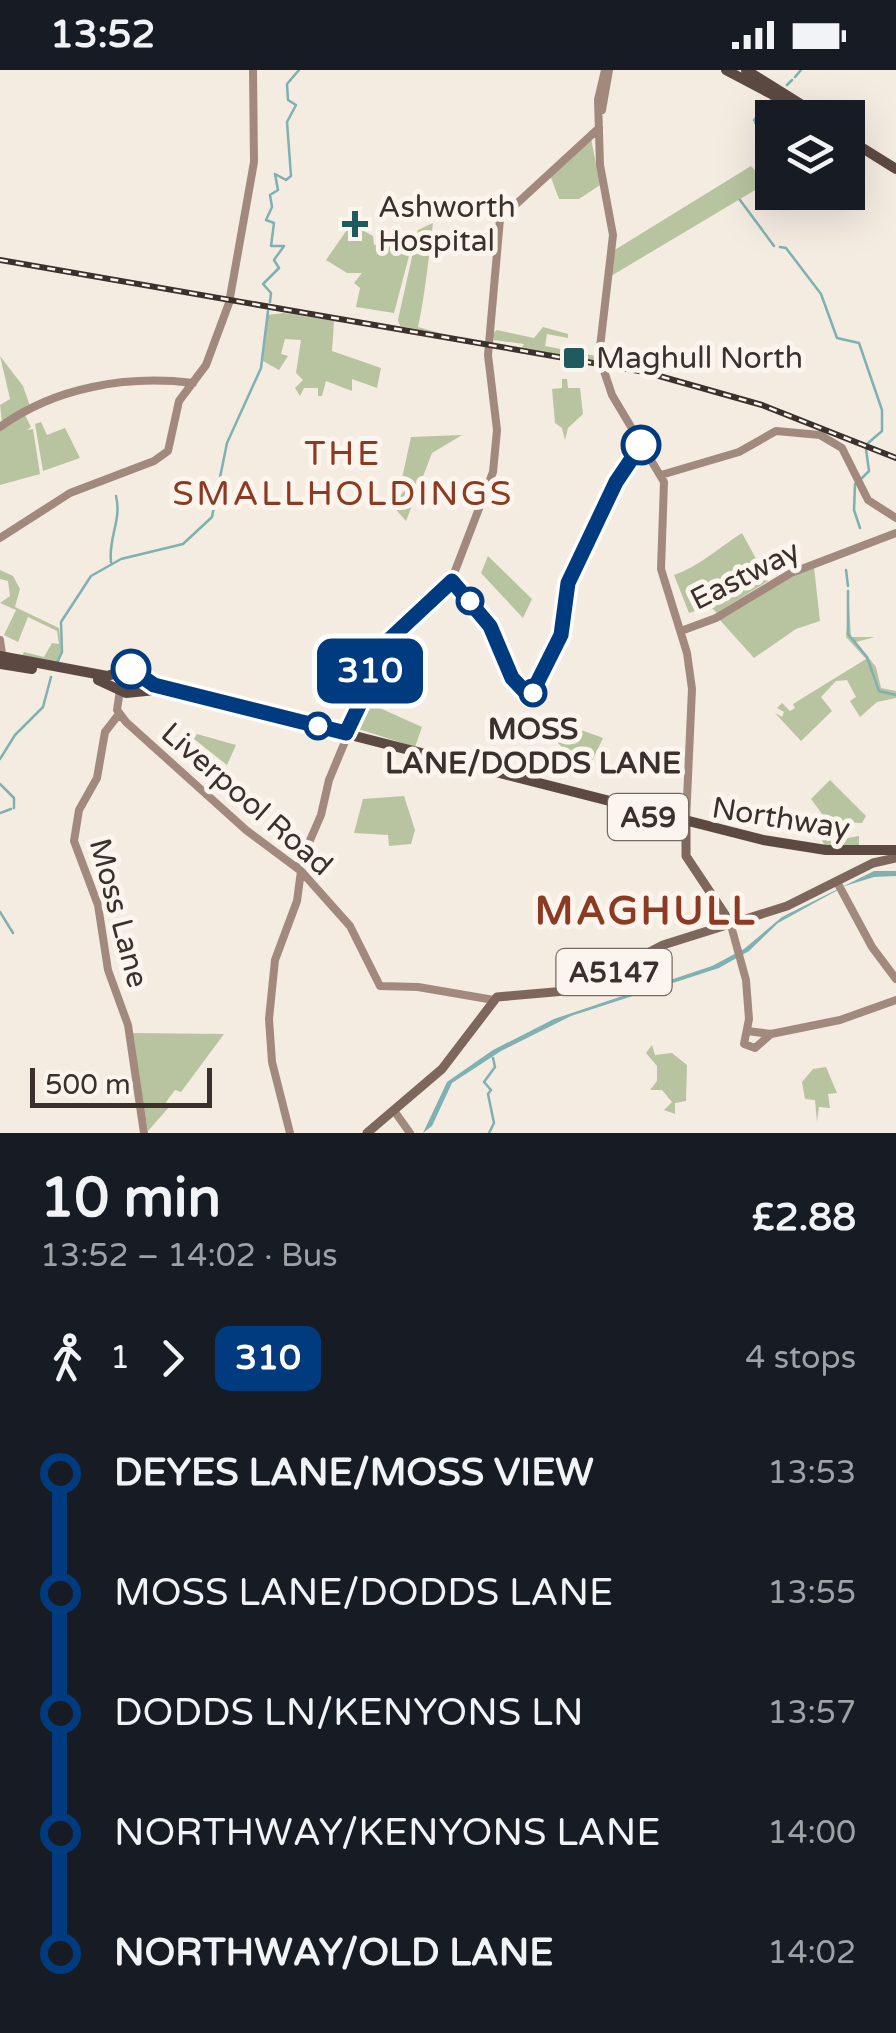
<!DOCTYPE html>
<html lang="en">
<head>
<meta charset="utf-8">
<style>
  :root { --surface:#171b24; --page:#20242c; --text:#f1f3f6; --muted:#9ea1a6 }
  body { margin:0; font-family:"Varela Round",sans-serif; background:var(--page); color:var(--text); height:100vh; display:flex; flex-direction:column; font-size:38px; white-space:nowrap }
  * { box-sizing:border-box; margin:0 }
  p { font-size:32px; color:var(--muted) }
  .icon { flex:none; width:55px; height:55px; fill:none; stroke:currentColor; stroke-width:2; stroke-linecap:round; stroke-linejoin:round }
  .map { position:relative; height:1063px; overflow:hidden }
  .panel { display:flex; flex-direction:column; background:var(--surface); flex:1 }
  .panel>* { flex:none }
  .badge { padding:0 20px; border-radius:15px; font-size:35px; line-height:65px }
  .buttons { position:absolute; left:755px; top:30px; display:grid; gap:20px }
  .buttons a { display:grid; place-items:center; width:110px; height:110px; border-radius:0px; background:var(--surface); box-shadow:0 10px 40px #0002; font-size:50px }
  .scale { position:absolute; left:30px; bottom:25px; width:182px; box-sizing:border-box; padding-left:10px; border:5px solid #3b302b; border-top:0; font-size:28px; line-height:35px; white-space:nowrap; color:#3b302b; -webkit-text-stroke:8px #fbf5ee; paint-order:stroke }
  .map>.badge { position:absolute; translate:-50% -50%; box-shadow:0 0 0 5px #fff }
  .legs { display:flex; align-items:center; gap:15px; height:110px; padding:0 40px; font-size:32px }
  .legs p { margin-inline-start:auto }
  .summary { display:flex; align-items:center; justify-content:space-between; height:170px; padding:0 40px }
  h1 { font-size:55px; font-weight:700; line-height:75px }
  ul { padding:0 40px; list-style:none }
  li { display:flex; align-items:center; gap:35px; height:120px; font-size:38px }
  li i { display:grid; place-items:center; width:15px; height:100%; margin:0 12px; background:currentColor }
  li i::after { content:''; width:25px; height:25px; margin:-12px; border:8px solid; border-radius:50%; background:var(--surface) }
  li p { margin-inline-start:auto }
  li:first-child i { background:linear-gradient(#0000 50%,currentColor 0) }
  li:last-child i { background:linear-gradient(currentColor 50%,#0000 0) }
  .status { display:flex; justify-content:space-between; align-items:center; height:70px; padding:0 50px; background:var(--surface); direction:ltr }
  .status svg { height:28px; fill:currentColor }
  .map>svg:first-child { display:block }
  .green { fill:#b8c4a0 }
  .water { fill:#7fb0b2 }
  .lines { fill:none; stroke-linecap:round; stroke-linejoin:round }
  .stream { stroke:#7fb0b2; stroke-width:2.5 }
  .secondary { stroke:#a18a7d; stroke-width:8 }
  .primary { stroke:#7d675c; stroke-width:9 }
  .highway { stroke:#5c4a42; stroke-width:10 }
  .rail-casing { stroke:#3b302b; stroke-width:6 }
  .rail { stroke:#fbf5ee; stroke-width:2.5; stroke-dasharray:8; stroke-linecap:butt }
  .line-1-casing { stroke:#fff; stroke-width:22 }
  .line-1 { stroke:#003b80; stroke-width:15 }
  .poi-dot { fill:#1f5a5e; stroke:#fbf5ee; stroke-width:4 }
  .stop-1-dot { fill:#fff; stroke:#003b80; stroke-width:5 }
  .labels { text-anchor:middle; stroke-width:10; stroke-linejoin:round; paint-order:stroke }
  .shield { fill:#fbf5ee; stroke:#756b66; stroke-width:2.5 }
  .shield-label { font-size:28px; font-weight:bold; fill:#3b302b }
  .poi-label { font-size:30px; fill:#3b302b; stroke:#fbf5ee; text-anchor:start }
  .street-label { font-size:30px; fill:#3b302b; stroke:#fbf5ee }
  .stop-label { font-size:30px; font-weight:bold; fill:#3b302b; stroke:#fbf5ee }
  .quarter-label { font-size:35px; letter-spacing:2.5px; fill:#8c3b22; stroke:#fbf5ee }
  .district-label { font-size:40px; font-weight:bold; letter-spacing:2.5px; fill:#8c3b22; stroke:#fbf5ee }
</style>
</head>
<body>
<div class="status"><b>13:52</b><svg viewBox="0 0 49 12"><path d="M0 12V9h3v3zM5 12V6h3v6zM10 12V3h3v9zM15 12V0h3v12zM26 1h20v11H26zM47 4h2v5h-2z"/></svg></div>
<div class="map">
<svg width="896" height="1063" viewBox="0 0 896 1063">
  <rect width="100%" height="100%" fill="#f4ebe1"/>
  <path class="green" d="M591,68l9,47 -21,14h-20l-9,-24z
    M751,96l16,17 -156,93 2,-25z
    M433,153c-3,21 -7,68 -15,104l25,7 -43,-8 -2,-6 20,-90z
    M351,154l22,12 1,9 30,-5 -4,13 9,3 -15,57 -38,-6 4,-19 -6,-5 8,-10h-15l-21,-13z
    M284,243l50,8 -2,30 49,17 -4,20 -25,-9v12l-26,-10 -4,15h-4v-8h-14l-4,8 -5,-8 8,-8 -7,-7 5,-33 -16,-1 -4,15 7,2 -9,14 -16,-9 5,-46z
    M543,257l25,7v4l-21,-4 -2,12 51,10 1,5 -75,-13 2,-4 -30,-4 -2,-6 5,-4 37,8z
    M0,286l23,30 7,20 -28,17 -2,-18 10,-6z
    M562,309h5l1,9h12l3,26 -15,14 -3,12 -3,-12 -7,-5 -3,-34 10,-1z
    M24,343l7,14 -4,3 6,-1 7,45 -40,11v-56z
    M41,352l6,13 18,-7 15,30 -37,13 -8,-47z
    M462,365l-30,18 -26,68 -14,-16 14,-16 -5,-6 10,-46z
    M742,463l26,48 -51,32 -20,-19 -8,2 6,15 -6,2 -15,-38c26,-9 44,-27 68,-42z
    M488,486l44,43 -9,19 -42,-45z
    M814,497l6,54 -24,8 -42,29 -35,-39 44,-29z
    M0,500l13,6 7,13 -5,18 44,21 3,24 -6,11 -34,-7 2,-4 20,5 8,-14 7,1 -2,-13 -29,-14 -10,25 -14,-7 12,-25 -16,-7 10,-7 -2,-15 -8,-2z
    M849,535l2,32h24l-19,5 20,25 5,21 15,3v7l-19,4 -17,15 -10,-16 6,-4 -9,-17 -11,1 -15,16 11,14 -31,30 -26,-28 7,4 2,-5 -7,-4 5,-5 8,8 5,-3 -2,-4 73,-45 -20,-22z
    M362,630l60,27 -7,20 -66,-21z
    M554,650l49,18 -19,40 -15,-3 -9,4 -2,-4 18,-14 -19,-19 -6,-15z
    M197,664l39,11 -9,20 -33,-26z
    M830,710l36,36 -4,7 -20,-1v17l17,-3v12l-34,-2 -8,-15 11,-9 -17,-23z
    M404,726l11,34 -4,14 -22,2 -1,-11 -34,-2 9,-34z
    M131,963l93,1 -43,58 -6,-2 -9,12 4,4 -22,25z
    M652,975l3,10 17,-2 15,12 -1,36 -11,2v11l-11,-4 8,-8 -10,-12h-12l7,-9v-15l-11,-13z
    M826,997l11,26 -9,1 2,14 -11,-1 -2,15 -2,-22 -10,-1 -3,-17 11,-13z"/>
  <path class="water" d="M874,801h22v5l-22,1 -29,9 -67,37 -29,28 -30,17 -148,48 -70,35 -49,32 -20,43 -9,7 24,-51 46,-32 61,-31 158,-53 32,-17 38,-32z"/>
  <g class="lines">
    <path class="stream" d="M795,7l6,-7
      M787,15l5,-5
      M754,50l17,-20
      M755,52l17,36
      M757,100l15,-11
      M740,130l34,46
      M780,177l6,1 35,46 16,44 22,5 23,67v21l-15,13
      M270,232l1,-9 -8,-9 16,-16 -5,-8 10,-14h-13l3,-23 -8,-3 6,-13 -2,-12 8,-5 -3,-16 11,6 5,-4 -4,-54 9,-17 -8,-5 -1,-16 12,-14
      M862,408l7,-7 -3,-22
      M855,414l-1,26 6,18
      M111,492c-3,-24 11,-42 5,-66
      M846,500l2,16
      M848,521v43l19,23 12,34 17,4
      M57,593l5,-11 -1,-30 30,-46 30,-17 62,-15 29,-27 15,-74 34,-75 7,-57
      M0,689l15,-24 28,-28 8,-30
      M0,714l14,14v10
      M0,743l11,-4
      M0,842l13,21
      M489,1063l5,-10 -6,-29 3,-4 -7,-8 11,-15 -2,-9"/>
    <path class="secondary" d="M605,0l-7,30 2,65 13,70 -14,121 13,39 52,87 -3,87 26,84 5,36 -6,132
      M602,40l7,-40
      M0,357c55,-40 127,-52 193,-44
      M661,405l78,-23 37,-21 44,4 22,13 26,52 28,18
      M0,468l70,-45 84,-32 14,-10 11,-50 27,-36 23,-62 25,-141 -1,-92
      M681,561l35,-13 75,-45 105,-40
      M0,570l3,20
      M120,620l-3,20 9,12 120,108 55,41 49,55 30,60 38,1 76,13
      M119,644l-14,18 -8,46 -18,32 -5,31 24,64 10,65 20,55 16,108
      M298,798l23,-53 8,-35 37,-89 8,-37 76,-70 43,-112 4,-42 -9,-75 12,-136 99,-91
      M837,812l35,65 24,32
      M730,852l16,58 3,39 -5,25 11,4 16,-14
      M747,961l24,3 69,-14 56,-20
      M395,1042l15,21
      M290,1063l-18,-71 -3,-43 6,-59 22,-59 4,-30"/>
    <path class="primary" d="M686,751v35l44,66
      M367,1063l75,-64 55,-72 80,-7 86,-45 124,-39 86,-43 23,-5"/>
    <path class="highway" d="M726,0l55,29
      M746,0l77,48
      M848,69l48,30
      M0,586l107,20 24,-7 23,16 609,155 63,10h70
      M0,594l32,5
      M98,610l28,13 30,-3"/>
    <defs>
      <path id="rail" d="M0,190l645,112 117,33 134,53"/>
    </defs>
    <use href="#rail" class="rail-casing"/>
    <use href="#rail" class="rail"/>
  </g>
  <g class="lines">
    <defs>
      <path id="line-1" d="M131,599l23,16 192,48 20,-42 10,-39 76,-71 38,45 22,52 18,19 31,-62 7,-52 48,-101 25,-37"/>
    </defs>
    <use href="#line-1" class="line-1-casing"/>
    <use href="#line-1" class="line-1"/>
  </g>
  <g class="poi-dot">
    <path d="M350 139h10v10h10v10h-10v10h-10v-10h-10v-10h10z"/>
    <rect x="562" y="276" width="24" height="24" rx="5"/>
  </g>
  <g class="stop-1-dot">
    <circle cx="641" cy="375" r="18"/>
    <circle cx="470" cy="531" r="12"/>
    <circle cx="131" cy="599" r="18"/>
    <circle cx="533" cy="623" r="12"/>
    <circle cx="318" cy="656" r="12"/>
  </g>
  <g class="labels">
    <g class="shield">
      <rect x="608" y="724" width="80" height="46" rx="8"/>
      <rect x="556.5" y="879" width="115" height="46" rx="8"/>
    </g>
    <g class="shield-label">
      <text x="648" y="757">A59</text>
      <text x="614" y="912">A5147</text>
    </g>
    <g class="poi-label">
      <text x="378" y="147">Ashworth<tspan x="378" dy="34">Hospital</tspan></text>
      <text x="596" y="298">Maghull North</text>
    </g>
    <g class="street-label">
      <text transform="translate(745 505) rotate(-27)" y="10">Eastway</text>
      <text transform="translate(247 729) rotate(41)" y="10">Liverpool Road</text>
      <text transform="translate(781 748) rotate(9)" y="10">Northway</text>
      <text transform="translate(119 843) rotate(75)" y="10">Moss Lane</text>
    </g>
    <g class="stop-label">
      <text x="533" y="669">MOSS<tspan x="533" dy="34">LANE/DODDS LANE</tspan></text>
    </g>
    <g class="quarter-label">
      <text x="343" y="395">THE<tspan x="343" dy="40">SMALLHOLDINGS</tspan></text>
    </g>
    <g class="district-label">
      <text x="646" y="854">MAGHULL</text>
    </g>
  </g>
</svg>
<div class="buttons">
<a><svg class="icon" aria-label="layers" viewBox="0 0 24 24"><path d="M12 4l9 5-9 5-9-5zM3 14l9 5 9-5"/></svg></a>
</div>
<div class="scale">500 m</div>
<b class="badge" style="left:370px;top:601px;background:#003b80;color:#fff">310</b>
</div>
<section class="panel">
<div class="summary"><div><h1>10 min</h1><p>13:52 – 14:02 · Bus</p></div><b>£2.88</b></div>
<div class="legs"><svg class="icon" aria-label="walk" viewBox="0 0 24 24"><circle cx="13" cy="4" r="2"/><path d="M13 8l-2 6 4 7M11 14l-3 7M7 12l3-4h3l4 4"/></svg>1<svg class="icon" aria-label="forward" viewBox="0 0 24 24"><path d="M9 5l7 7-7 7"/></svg><b class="badge" style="background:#003b80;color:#fff">310</b><p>4 stops</p></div>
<ul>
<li><i style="color:#003b80"></i><b>DEYES LANE/MOSS VIEW</b><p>13:53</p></li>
<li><i style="color:#003b80"></i><span>MOSS LANE/DODDS LANE</span><p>13:55</p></li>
<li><i style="color:#003b80"></i><span>DODDS LN/KENYONS LN</span><p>13:57</p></li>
<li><i style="color:#003b80"></i><span>NORTHWAY/KENYONS LANE</span><p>14:00</p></li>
<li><i style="color:#003b80"></i><b>NORTHWAY/OLD LANE</b><p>14:02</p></li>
</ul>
</section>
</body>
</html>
